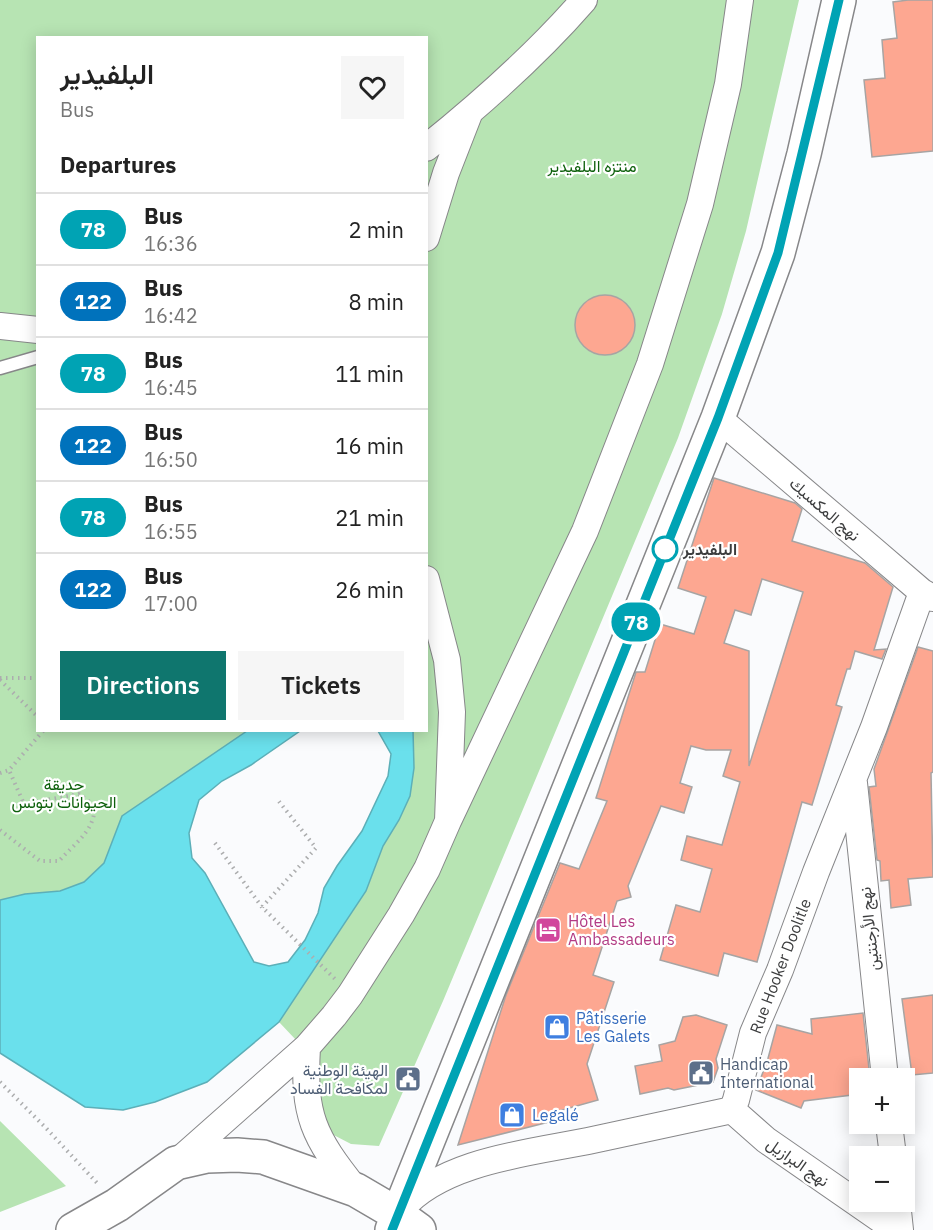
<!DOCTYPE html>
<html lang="en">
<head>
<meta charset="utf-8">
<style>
  :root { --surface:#fff; --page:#f6f6f6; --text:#222; --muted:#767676; --line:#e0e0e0; --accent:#0f766e }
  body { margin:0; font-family:"IBM Plex Sans",Vazirmatn,sans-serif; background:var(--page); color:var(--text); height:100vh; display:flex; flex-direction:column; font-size:22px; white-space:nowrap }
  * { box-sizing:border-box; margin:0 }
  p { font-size:20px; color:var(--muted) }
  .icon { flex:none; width:33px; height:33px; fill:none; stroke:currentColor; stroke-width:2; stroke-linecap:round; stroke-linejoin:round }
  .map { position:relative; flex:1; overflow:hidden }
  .side { position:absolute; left:36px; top:36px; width:392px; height:696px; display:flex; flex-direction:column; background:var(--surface); border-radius:0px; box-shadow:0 3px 15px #0003 }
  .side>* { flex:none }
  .badge { padding:0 12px; border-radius:20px; font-size:21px; line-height:39px }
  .controls { position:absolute; left:849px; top:1068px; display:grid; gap:12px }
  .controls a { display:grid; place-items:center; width:66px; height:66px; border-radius:0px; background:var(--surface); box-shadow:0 3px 15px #0003; font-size:30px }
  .map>.badge { position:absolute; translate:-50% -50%; box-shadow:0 0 0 3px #fff }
  h2 { padding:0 24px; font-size:22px; line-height:54px }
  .round { display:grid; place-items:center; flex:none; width:63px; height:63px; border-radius:0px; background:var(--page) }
  .summary { display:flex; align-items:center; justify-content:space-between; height:102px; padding:0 24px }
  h1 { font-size:28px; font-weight:600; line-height:45px }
  .primary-button { display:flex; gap:12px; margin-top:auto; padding:12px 24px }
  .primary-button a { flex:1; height:69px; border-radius:0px; background:var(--accent); color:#fff; font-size:24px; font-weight:600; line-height:69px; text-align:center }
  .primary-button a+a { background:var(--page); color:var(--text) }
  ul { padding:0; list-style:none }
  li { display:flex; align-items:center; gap:18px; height:72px; padding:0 24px; border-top:2px solid var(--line) }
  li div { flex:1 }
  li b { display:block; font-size:22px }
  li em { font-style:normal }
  li .badge { min-width:66px; font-weight:700; text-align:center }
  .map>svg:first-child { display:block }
  .green { fill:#b7e4b3 }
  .water { fill:#6ae0ec; stroke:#5cafb8; stroke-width:1.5 }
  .building { fill:#fda791; stroke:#a7a4a3; stroke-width:1.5; fill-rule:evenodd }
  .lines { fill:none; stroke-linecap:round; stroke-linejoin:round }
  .lane-casing { stroke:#878789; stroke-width:15 }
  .street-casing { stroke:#878789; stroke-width:28 }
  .secondary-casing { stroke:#878789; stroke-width:36 }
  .path { stroke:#acadae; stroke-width:4; stroke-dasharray:1.5 4.5; stroke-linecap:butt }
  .lane { stroke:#fff; stroke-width:12 }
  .street { stroke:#fff; stroke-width:26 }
  .secondary { stroke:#fff; stroke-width:33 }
  .line-casing { stroke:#fff; stroke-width:14 }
  .line { stroke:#00a3b4; stroke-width:9 }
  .stop-dot { fill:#fff; stroke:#00a3b4; stroke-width:3 }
  .labels { text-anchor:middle; stroke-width:4.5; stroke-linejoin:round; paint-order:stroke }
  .park-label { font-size:16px; fill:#0d600b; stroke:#fff }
  .street-label { font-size:16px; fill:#3c3d3e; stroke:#fff }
  .stop-label { font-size:16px; font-weight:bold; fill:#3c3d3e; stroke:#fff; text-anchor:start }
  .hotel-label { font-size:16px; fill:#b23c85; stroke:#fff; text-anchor:start }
  .shop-label { font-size:16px; fill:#366cbe; stroke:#fff; text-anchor:start }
  .service-label { font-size:16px; fill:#4e5e75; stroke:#fff; text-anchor:start }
</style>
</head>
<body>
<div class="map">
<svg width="933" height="1230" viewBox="0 0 933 1230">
  <rect width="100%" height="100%" fill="#fafbfd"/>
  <path class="green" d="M0,0h799l-53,231 -24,83 -44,124 -235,563 -64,145 -28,-2 -27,-14 -11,-72 -34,-36 87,-131 17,-45 16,-26 11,-24 4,-28 -1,-37 13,-1v-692h-388v692l209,1 -125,85 -18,47 -20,19 -24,9 -35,3 -25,6z
    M0,1121l66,65 -66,26z"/>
  <path class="water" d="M413,730l1,38 -4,28 -11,24 -16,26 -17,45 -87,131 -72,60 -52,20 -32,8 -38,-3 -85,-54v-153l25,-6 35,-3 24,-9 20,-19 18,-47 125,-85h53l-49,34 -29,16 -23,19 -10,33 3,25 13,15 49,89 15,4 19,-4 17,-22 13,-27 6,-25 13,-22 25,-35 26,-55 3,-22 -13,-23z"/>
  <path class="building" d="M908,0h25v151l-61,6 -8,-77 21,-2 -3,-38 15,-2 -4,-36z
    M575 325a30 30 0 1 1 60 0a30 30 0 1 1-60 0Z
    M714,478l81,25 7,6 -10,32 73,22 28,24 -19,63 12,-1 -4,10 -27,-8 -5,18h-3l-11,36 6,2 -30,98 -10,-3 -45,160 -33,-9 -6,23 -58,-16 16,-55 24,7 12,-43 -31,-9 6,-24 35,9 18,-63 -17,-6 8,-26h-25l-15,-4 -11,37 12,4 -8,26 -23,-7 -33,80 3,11 -14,4 -24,74 21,7 -27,82 11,36 -43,12 2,8 -99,25 48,-150 54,-132 19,6 28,-68 -11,-3 40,-126h9l15,-48 34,10 12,-37 -28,-9zM762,579l41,13 -54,174v-115l-25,-8 11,-33 16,5z
    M918,647l15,4v121l-2,1 2,104 -25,2 3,26 -20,3 -2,-28 -8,1 -1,-20 -3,-1 -8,-73 7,-1 -2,-17z
    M933,995v78l-21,2 -10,-76z
    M863,1013l7,65h-10v16l-56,7 -3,7 -45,-18 11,-28 10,-37 35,9 -1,-15z
    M696,1015l31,10 -11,34 2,9 -5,14 -39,8 -6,-2 -28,6 -5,-28 27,-5 -3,-16 16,-4 8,-24z"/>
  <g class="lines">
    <defs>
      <path id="lane" d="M0,368l38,-11"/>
      <path id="street" d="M426,148c56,-45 111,-94 158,-148
        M426,238l20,-65 23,-59
        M0,326l38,4
        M718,418l155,132 49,42 11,6
        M854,783l31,295
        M448,821l137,-290 65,-167 50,-160 28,-120 12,-84
        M307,1047c-4,69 6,89 49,143
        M732,1110l4,-10 17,-67 27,-63 36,-98 58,-145 48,-135
        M732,1110l34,30 130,90
        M889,1124l4,32
        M176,1163l131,-116 27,-31 16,-21 51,-80 26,-46 21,-48 4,-109 -5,-52 -21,-81
        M897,1202l3,28
        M401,1209c41,-48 128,-56 187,-68 48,-10 96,-21 144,-31"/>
      <path id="secondary" d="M73,1230l44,-25 59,-42 31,-7 30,-1 26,2 93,33 41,24 22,16
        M392,1230l326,-812 60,-165 26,-99 35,-154"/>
    </defs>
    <use href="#lane" class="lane-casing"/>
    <use href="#street" class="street-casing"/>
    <use href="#secondary" class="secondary-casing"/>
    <path class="path" d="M0,678h38
      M0,680l38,37
      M0,773l9,-3 35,-40
      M0,830l40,31h19c15,-17 38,-32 35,-56l-15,-11 -55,10 -15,-34
      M215,843l47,64 73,72
      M262,907l54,-59 -39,-49
      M0,1082l45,45 53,57"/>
    <use href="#lane" class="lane"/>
    <use href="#street" class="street"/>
    <use href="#secondary" class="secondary"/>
  </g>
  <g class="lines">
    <defs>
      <path id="line" d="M392,1230l326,-812 60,-165 61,-253"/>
    </defs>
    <use href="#line" class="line-casing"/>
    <use href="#line" class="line"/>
  </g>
  <defs>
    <symbol id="hotel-square" viewBox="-11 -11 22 22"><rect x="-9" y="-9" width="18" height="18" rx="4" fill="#d1479c" stroke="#fff"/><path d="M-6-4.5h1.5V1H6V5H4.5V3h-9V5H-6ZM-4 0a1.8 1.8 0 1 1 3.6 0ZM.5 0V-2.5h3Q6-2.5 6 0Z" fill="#fff"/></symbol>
    <symbol id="shop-square" viewBox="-11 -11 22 22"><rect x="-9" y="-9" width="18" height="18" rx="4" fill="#3f7fe0" stroke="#fff"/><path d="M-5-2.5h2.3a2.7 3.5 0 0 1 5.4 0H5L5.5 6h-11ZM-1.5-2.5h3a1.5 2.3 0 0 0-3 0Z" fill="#fff"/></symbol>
    <symbol id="civic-square" viewBox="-11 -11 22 22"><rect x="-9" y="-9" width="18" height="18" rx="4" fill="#5c6f8a" stroke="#fff"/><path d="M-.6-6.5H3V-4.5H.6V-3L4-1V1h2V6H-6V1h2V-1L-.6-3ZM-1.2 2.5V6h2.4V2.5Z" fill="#fff"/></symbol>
  </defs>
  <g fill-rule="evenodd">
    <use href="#hotel-square" x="533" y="915" width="30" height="30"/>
    <use href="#shop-square" x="542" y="1012" width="30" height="30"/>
    <use href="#civic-square" x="686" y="1058" width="30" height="30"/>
    <use href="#civic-square" x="393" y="1064" width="30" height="30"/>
    <use href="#shop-square" x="497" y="1100" width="30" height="30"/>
  </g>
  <circle class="stop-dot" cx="665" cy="549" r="12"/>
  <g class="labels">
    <g class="park-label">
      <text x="592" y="172">منتزه البلفيدير</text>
      <text x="64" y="790">حديقة<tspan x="64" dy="18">الحيوانات بتونس</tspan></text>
    </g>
    <g class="street-label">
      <text transform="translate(825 509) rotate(41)" y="6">نهج المكسيك</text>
      <text transform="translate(869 929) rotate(-96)" y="6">نهج الأرجنتين</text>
      <text transform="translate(780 966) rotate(-69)" y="6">Rue Hooker Doolitle</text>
      <text transform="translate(798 1162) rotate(35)" y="6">نهج البرازيل</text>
    </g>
    <g class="stop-label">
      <text x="683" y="555">البلفيدير</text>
    </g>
    <g class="hotel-label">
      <text x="568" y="927">Hôtel Les<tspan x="568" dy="18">Ambassadeurs</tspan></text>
    </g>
    <g class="shop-label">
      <text x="576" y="1024">Pâtisserie<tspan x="576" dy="18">Les Galets</tspan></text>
      <text x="532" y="1121">Legalé</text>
    </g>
    <g class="service-label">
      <text x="720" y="1070">Handicap<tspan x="720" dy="18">International</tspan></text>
      <text x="388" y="1076" text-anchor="end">الهيئة الوطنية<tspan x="388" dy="18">لمكافحة الفساد</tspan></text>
    </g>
  </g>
</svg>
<div class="controls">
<a>+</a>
<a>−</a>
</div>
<b class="badge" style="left:636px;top:622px;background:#00a3b4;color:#fff">78</b>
<section class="side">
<div class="summary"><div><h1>البلفيدير</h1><p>Bus</p></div><a class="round"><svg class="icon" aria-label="heart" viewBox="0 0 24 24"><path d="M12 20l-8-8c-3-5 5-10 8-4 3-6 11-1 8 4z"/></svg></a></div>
<h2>Departures</h2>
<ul>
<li><span class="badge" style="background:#00a3b4;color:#fff">78</span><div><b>Bus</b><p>16:36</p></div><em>2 min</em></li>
<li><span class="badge" style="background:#0072bc;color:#fff">122</span><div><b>Bus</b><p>16:42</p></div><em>8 min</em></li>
<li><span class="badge" style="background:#00a3b4;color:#fff">78</span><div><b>Bus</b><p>16:45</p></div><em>11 min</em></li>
<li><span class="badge" style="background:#0072bc;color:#fff">122</span><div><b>Bus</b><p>16:50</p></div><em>16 min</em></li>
<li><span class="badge" style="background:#00a3b4;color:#fff">78</span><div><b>Bus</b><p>16:55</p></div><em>21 min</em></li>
<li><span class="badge" style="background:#0072bc;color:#fff">122</span><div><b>Bus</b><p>17:00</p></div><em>26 min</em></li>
</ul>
<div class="primary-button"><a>Directions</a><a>Tickets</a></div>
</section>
</div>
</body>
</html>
